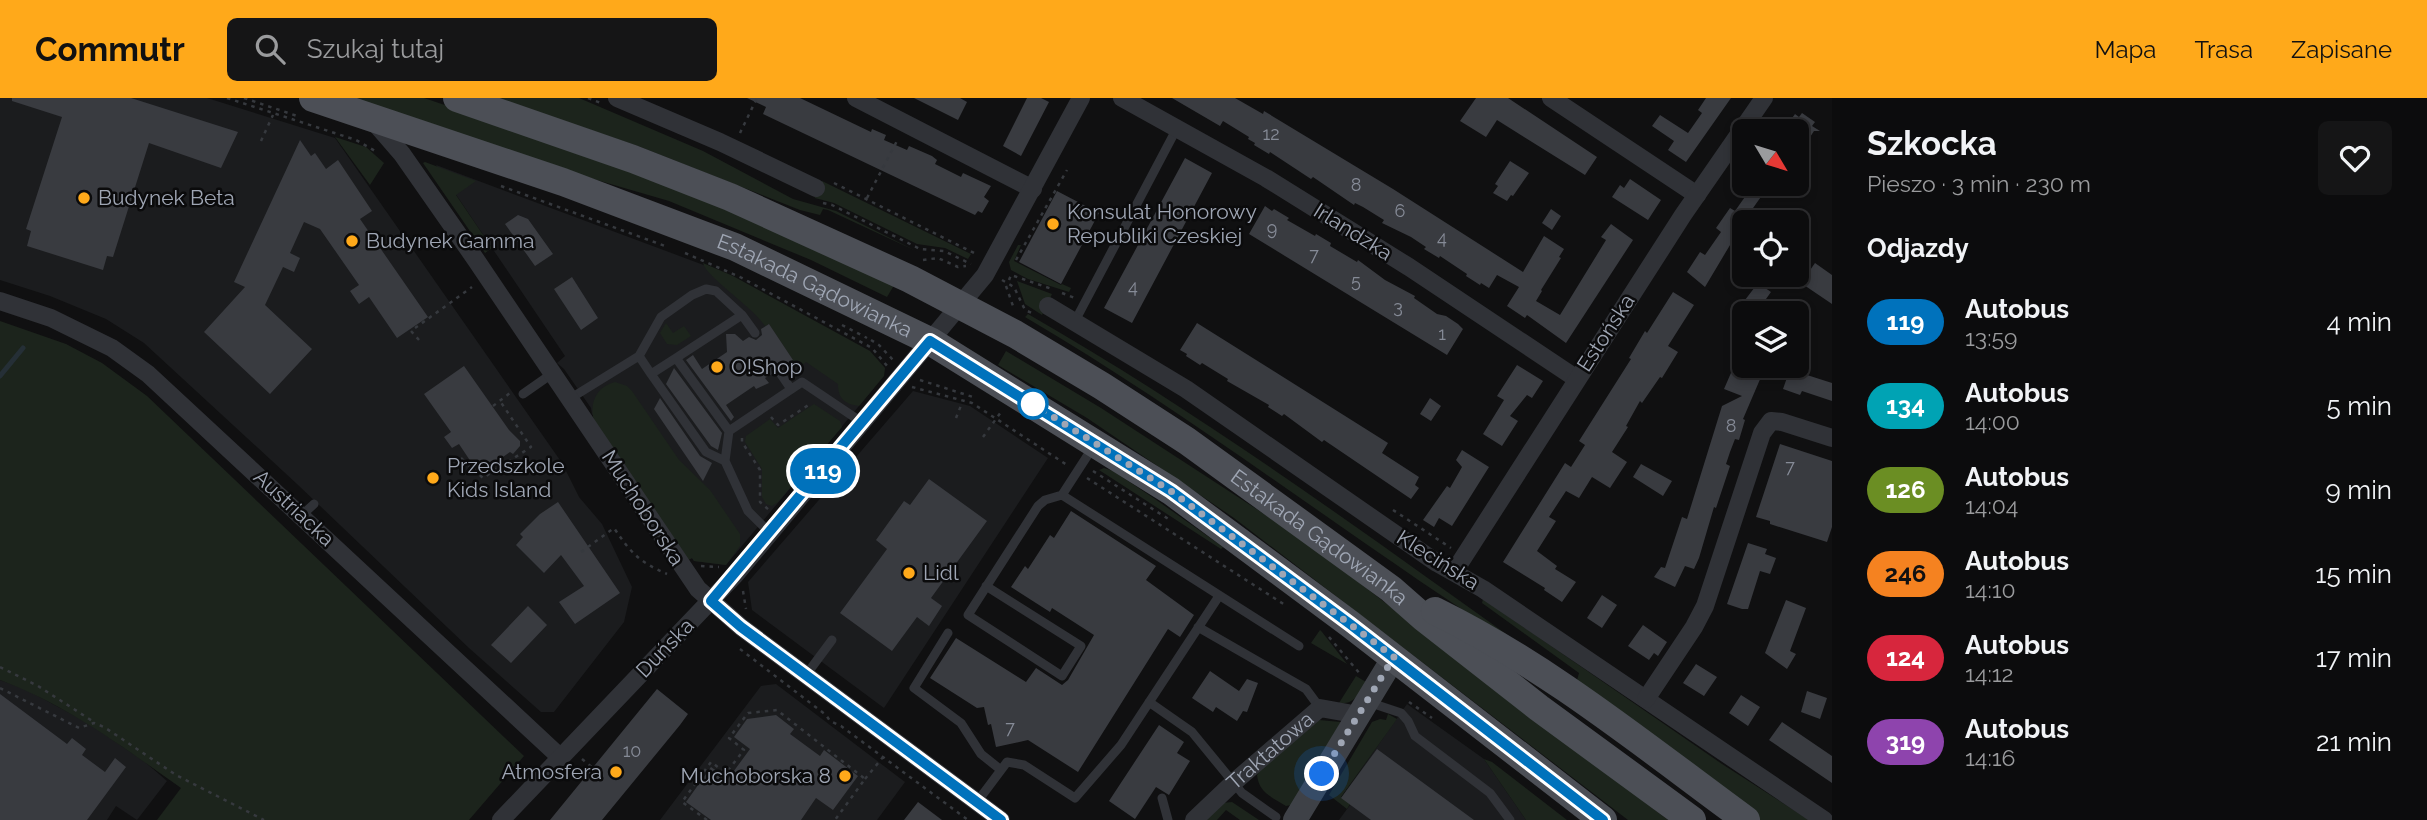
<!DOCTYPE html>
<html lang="pl">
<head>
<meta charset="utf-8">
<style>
  :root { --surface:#0c0c0d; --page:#151516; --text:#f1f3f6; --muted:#9a9b9d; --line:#2c2c2e; --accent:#ffa91a }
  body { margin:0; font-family:Raleway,sans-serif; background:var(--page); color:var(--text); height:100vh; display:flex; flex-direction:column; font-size:26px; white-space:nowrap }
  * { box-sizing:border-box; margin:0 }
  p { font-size:23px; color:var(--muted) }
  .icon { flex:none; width:38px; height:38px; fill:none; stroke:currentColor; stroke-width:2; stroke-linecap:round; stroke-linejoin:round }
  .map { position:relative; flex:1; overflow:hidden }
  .sheet { display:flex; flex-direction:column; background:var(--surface); width:595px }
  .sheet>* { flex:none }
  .badge { padding:0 14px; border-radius:23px; font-size:24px; line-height:46px }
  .needle { width:46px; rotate:128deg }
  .fabs { position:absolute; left:1732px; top:21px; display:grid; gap:14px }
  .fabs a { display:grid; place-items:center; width:77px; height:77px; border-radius:10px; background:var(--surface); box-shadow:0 4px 10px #0003,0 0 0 2px var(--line); font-size:35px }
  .you { position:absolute; width:35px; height:35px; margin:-18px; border:5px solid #fff; border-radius:50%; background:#1a73e8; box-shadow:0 0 0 10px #1a73e833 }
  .map>.badge { position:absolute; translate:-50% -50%; box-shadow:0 0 0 4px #fff }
  h2 { padding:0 35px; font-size:26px; line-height:63px }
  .round { display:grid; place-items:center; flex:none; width:74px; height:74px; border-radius:10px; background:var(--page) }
  .head { display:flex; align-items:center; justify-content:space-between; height:119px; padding:0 35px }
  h1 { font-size:33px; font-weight:700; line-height:52px }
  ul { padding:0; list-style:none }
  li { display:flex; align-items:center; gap:21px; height:84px; padding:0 35px }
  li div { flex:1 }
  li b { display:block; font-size:26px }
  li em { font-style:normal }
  li .badge { min-width:77px; font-weight:700; text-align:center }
  header { display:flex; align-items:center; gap:42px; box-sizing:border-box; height:98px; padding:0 35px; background:var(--accent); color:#111 }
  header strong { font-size:33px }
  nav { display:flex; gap:38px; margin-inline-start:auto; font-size:24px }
  .search { width:490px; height:63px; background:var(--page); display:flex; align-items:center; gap:18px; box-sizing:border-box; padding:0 24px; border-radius:10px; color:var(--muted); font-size:26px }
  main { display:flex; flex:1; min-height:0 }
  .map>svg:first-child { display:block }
  .built { fill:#1b1c1e }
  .green { fill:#1c241c }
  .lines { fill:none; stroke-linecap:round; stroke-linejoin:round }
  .stream { stroke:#252f36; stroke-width:5 }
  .building { fill:#393b40 }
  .path { stroke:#36393e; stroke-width:2.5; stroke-dasharray:3.5 5; stroke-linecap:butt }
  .lane { stroke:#303237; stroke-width:9 }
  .street { stroke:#303237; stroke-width:18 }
  .secondary { stroke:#3e4147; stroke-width:24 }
  .primary { stroke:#4c4f56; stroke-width:28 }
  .line-casing { stroke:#fff; stroke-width:16 }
  .line { stroke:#0072bc; stroke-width:10 }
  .walk { stroke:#9fa6b4; stroke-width:7; stroke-dasharray:0 12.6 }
  .poi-dot { fill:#ffa91a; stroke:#0b0b0c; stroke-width:2.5 }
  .stop-dot { fill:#fff; stroke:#0072bc; stroke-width:3.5 }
  .labels { text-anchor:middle; stroke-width:5; stroke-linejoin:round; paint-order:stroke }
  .number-label { font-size:18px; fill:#868b97 }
  .poi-label { font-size:21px; fill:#9fa6b4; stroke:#0b0b0c; text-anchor:start }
  .street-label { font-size:21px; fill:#9fa6b4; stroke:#0b0b0c }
</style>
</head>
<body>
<header>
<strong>Commutr</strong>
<div class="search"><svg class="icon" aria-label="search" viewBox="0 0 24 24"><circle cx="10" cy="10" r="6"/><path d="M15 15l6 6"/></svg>Szukaj tutaj</div>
<nav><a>Mapa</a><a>Trasa</a><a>Zapisane</a></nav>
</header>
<main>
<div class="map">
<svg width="1832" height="722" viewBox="0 0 1832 722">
  <rect width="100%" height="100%" fill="#101011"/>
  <path class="built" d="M0,0h207l128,40 227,325 17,34 23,27 30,63 -8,35 -70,90h-13l-72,-64 -172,-164 -153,-141 -38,-24 -56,-23 -50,-16z
    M436,67l281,105 157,118 -148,177 -32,-4 -2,-3 -4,2 -96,-146 -1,-6 -27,-39 -7,-6 8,-7z
    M913,293l57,15 78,52 -164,250 -132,-98 -4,-28z
    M0,582l25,9 63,34 57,39 22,19 -30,39 -21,-14 -9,14h-107z
    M776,586l129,98 -28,38h-217l101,-134z
    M1407,606l77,55 42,61h-187l11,-15 -9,-7z"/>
  <path class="green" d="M345,0h79l95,32 134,46 243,106 -9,15 -76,-37 -142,-59 -117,-34z
    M495,0h84l124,53 90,48 43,12 80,40 -88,-41 -5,-1 -3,6 -20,-5 -162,-64z
    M335,39l31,10 18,16 -14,22z
    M425,64l51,19 -20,14 36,53 -7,5 -62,-90z
    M822,83l149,73 -3,5 -23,-11 -28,-4 -83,-41 -19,-5 -1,-3z
    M1018,147h3l-7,16 47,24 1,-1 9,4 -2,4 -41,-13 -17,-9 -2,-8z
    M703,165l30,13 137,75 15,17 -1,8 -25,30c-15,-2 -21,-8 -21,-22l-32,-22 -6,5 -7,-1 -3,-4 3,-2 -24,-36 -4,2c-13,-20 -59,-49 -62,-63z
    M1017,183l35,13 -10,21 -17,-11z
    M1028,216c185,106 357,234 530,357 -182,-112 -349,-246 -533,-354z
    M0,223l66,23 36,19 45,33 377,360 -55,64h-312l24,-32c-58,-41 -114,-83 -181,-108z
    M666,225l7,10 11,-7 7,10 -14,9 -10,-1 -7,-11z
    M1006,253l95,57 200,130 367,282h-40l-394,-302 -147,-100 -89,-53z
    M615,284l12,4 5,5 47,69 31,30 30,44v12l-14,19 -32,-4 -2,-3 -4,2 -94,-139c-5,-18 2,-34 21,-39z
    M814,306l26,17 2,6 -64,75 -6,4 -6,-2 -4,-7v-28l-17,-27 1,-6 24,-17 8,9z
    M1104,370l9,3 42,28 68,48 -2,2 -122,-79z
    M1483,501l239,165 87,56h-51l-182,-136 3,-11 -97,-70z
    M1320,532l2,2 25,32 -36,-21z
    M1356,578l10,6c-7,11 -11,23 -27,21z
    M1388,616l9,5 -56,78 9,7 -3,5 -18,-14 43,-73 8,-3 6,1z
    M1319,622l22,2 -50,83 -5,1c-14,-9 -27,-13 -29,-31l4,-6z
    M1484,661l8,3 75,58h-41z
    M1232,704l27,18h-19l-14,-10 -9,10h-14l19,-17z"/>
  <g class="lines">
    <path class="stream" d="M0,278l23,-28"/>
  </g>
  <path class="building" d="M12,0h119l107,34 -17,36 -72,-25 -36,114 -6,-1 -4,14 -76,-24 4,-15 -5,-2 36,-112 -50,-16z
    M747,0h53l71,34 1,-3 14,6 -2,5 23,10 2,-4 23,10 5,4 -2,4 26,13 2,-4 28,13 -7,11 5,4 -7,12 -4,-2 -3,4 -212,-101 3,-7z
    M914,0h46l7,4 -9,18z
    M1027,0h14l8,4 -28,54 -18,-10z
    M1172,0h63l28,16 1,-3 129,78 130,83 21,-36 20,13 -5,8 2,1 -20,32 1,1 -6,10 24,14 46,-75 -5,-3 10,-13 22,16 -67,103 -39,-28 -2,3 -18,-12 12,-19 -22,-12 -8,13 -8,-5 -1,2 -14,-9 1,-2 -27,-18 -1,2 -15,-9 2,-2 -15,-10 -29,-14 2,-3 -21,-13 -8,-4 -1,2 -41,-28 -2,2 -41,-27 -1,2 -15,-9 1,-2 -7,-4 1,-2 -26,-16 -3,5z
    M1476,0h32l89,59 -12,18 -88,-55 -11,17 -26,-16z
    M1706,0h25l-45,64 -18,-12 6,-9 -22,-15 8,-11 28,18 14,-20 -4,-3z
    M1802,15l13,9 -3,4 8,5h-6l-17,26v-26h-14l12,-17 4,3z
    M300,42l11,16 4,-3 11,16 12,-9 34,51 -12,8 68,98 -31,21 -28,-41 -10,7 -9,-13 9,-6 -39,-56 -16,-7 -14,31 10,5 -6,14 -11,-5 -18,38 47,44 -42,45 -66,-62 41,-45 -11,-5z
    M1185,60l27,15 -80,150 -28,-15z
    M1510,63l19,12 -16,23 -2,-1 -4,6 -14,-8 5,-7 -3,-2z
    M1630,81l31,21 -13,20 -36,-23 8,-12 4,3z
    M1754,86h16l-24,34 3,2 -4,2v5l-10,14 -2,-1 -28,47 -18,-15 13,-20 5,3 16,-23 -5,-4 14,-20 5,3z
    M1057,93l42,22 -38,71 -42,-22z
    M1265,108l7,5 2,-2 15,9 -2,2 28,16 1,-2 15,9 -1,3 27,16 1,-2 27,20 30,16 -1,2 23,16 9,2 12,8 5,5 -16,26 -198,-121z
    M1551,111l10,7 -9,14 -10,-7z
    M518,117l10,4 25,35 -18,12 -30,-42z
    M1815,165l17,12v29l-31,-21z
    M572,179l26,41 -17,12 -27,-41z
    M1758,185l13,9 -5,7 21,14h-52z
    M1673,194l21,13 -26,41 10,6 -16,26 -2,-1 -18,26 -2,-2 -14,25 2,1 -16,25 15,10 -17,26 -18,-11 -13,21 -13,-7 -17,26 7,4 -19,30 20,15 -2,3 21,13 -14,20 -18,-12 1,-2 -42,-26 62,-99 6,4 14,-22 -6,-4 52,-82 -2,-1 16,-27 2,2z
    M1197,225l191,120 -6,10 37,24 -4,8 4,3 -8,11 -87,-59 -2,2 -38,-28 -2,2 -14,-9 1,-2 -42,-24 1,-2 -26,-16 -2,2 -14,-9 1,-2 -7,-4z
    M769,226l24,36 -9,6 -9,-2 -4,4 1,6 -7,4 4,5 -13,6 -2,-3 -28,19 8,12 -3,4 -45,-61 7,-5 9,14 25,-17 -1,-18h9l8,7 6,-4 7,3 6,-5 -1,-6z
    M1517,267l26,16 -11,17 -5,-3 -17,21 8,5 -16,25 -19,-12 21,-34 -7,-4z
    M464,268l45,64 11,11v5l-7,8 -3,-2 -31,22 -20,-30 -7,4 -8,-11 7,-5 -27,-38z
    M1734,268l27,11 -18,42 2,1 -6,20 -4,-1 -5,13 -4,12 4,2 -14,42 -2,-1 -15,51 -5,11 -9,-3 -10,21 -21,-10 7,-10 4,1 17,-51 5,2 35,-113 20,-10 -18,-7z
    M1791,268h19l-3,9 25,8v18l-30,-10 -2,4 -17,-6z
    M674,270l48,65 -4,17 -7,-4 -45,-62z
    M660,300l40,58 12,7 -9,18 -49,-72z
    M1430,300l11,8 -10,15 -11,-7z
    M1780,346l52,17v66l-5,15 -57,-18v-3l-14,-4z
    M1462,352l27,17 -37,59 -13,-8 -5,9 -11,-7 24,-34 3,2 12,-21 -6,-7z
    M1641,366l31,17 -9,15 -30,-19z
    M929,381l58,42 -56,77 11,8 -13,20 -12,-9 -25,34 -52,-38 47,-64 -11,-9 28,-39 6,4z
    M558,404l62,91 -45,31 -16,-22 25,-16 -23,-31 -17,18 -28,-28 7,-8 -3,-3 20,-20z
    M1071,413l85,55 -10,14 48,35 -14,22 -12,-8 -90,143 -50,-32 -32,7 -5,-23 -3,1 -4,-18 -7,1 -47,-30 26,-40 70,44 10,-14 26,17 6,-5 26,-45 -42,-27 -2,4 -39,-25 14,-21 3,3 22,-34 4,3z
    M1748,445l19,6 -2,5 11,4 -6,16 -10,-3 -12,38h-6l-15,-5z
    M1602,497l15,10 -15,23 -15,-10z
    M1786,502l20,8 -16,43 6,3 -9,15 -22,-16z
    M528,508l19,19 -36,38 -20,-18z
    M1643,527l24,17 -9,14 -4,-3 -5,7 -21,-14z
    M1696,566l21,13 -13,19 -21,-13z
    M1210,573l29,20 8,-12 11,4 -11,29 -4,-1 -6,10 -21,-14 -3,5 -21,-14z
    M657,591l31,25 -8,11 -78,95h-52z
    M1807,593l20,7 -7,21 -19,-7z
    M0,596l67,50 5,-6 14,11 -4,6 23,17 10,-14 11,9 -39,53h-87z
    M1741,597l19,12 -12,19 -19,-13z
    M776,617l18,14 -4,5 30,22 4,-6 34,26 -25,34 -17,-12 -15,22h-90l-25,-18 25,-35 17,12 22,-30 -16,-12 13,-18z
    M1782,624l50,34v27l-63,-43z
    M1159,627l25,17 -7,11 13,8 -21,34 -13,-8 -21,32 -26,-18z
    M1377,651l97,71h-103l-30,-22z
    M918,704l24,18h-38z"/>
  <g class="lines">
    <path class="path" d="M227,0l129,42 19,11
      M244,0l56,19
      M588,0l13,5
      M740,35l17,-35
      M261,43l12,-26
      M834,85l144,72
      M501,88l164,60
      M867,100l31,-59
      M823,105l9,2 88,44 24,2 27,13
      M685,155l55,24 132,71 16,19
      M923,162l15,-2 20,9 8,-1
      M1016,162l51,-90
      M1002,182l12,7 11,23 9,4
      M1009,182l2,-5 41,14
      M1006,188l7,20 -1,3
      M1062,195l13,5
      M842,227l25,13
      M419,242l-8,-9 61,-44
      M871,242l8,5 15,16
      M920,282l53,17
      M912,289l60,16 95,62
      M493,308l17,-13
      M771,319l7,8 32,-21
      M956,320l6,-15
      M983,339l18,-25
      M742,340v4l18,28v32l9,8
      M461,360l22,20 48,-31 -31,-46
      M1093,373l77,49
      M1087,380l198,127
      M1393,412l58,38
      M581,454l33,-24c17,25 25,34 53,46
      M701,468l18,1
      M743,493l3,18
      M1329,539l32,38
      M740,551l86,66 4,6 11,5 127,94
      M0,569l38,19 56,36
      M0,590l79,40 15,-5 10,4 72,48 88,45
      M1409,604l23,16
      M582,661l11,9
      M865,681l18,-22
      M707,722l-25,-18 29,-40 15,11 18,-23 -15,-12 19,-25 29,-3 88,69 -30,41"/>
    <path class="lane" d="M742,217l13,18
      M1075,223l102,-193
      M639,258l12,18 25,-16 53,73 -4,30 23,50 22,22
      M778,272l13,19
      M651,276l55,78 19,9
      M523,296l30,-21
      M571,300l68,-42 22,-39 31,-22 14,-6 10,2 26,24 -66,43
      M729,333l73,-49 61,41
      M1062,397l237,151
      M302,417l12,-11
      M986,488l95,60 -19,30 -94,-61 70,-109 7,-6 17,-5 31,-48
      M1198,529l108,62 14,19
      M948,535l-34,55 47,35 20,31 20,16
      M806,577l26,-35
      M1149,604l43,30 50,61 34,24
      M1368,604l33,11 7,8 7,15 75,57 20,27
      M1162,700l6,22
      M977,704l30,-40 17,3 51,33 46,-53 98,-149"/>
    <g class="street">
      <path d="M617,0l103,44 96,46"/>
      <path d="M856,0l177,91"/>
      <path d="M1122,0l144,80 143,89 168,112"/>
      <path d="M1551,0l146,97"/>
      <path d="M376,26l26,30 74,106 222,329 43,38 260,193"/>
      <path d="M0,203l51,17 61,30 36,26 412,383"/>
      <path d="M1048,208l138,83 251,174 46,26 341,231"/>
      <path d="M1454,474l229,-357 81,-117"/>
      <path d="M1646,601l48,-72 11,-21 57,-173 9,-12 11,1 50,16"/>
      <path d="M501,722l234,-245 250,-300 96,-177"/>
      <path id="s1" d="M1194,722l39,-37 87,-75 39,7"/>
    </g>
    <path class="secondary" d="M1295,722l99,-163"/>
    <g class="primary">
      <path id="s2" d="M313,0l250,84 172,65 195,94 241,150 179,133 253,196"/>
      <path id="s3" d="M457,0l176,61 97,38 180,82 105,55 87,52 85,55 204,148 33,29 115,90 153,112"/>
      <path d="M1435,513c112,55 210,135 311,209"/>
    </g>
  </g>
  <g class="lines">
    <defs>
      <path id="line" d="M1001,722l-260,-193 -30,-26 219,-260 241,150 179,133 253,196"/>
    </defs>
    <use href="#line" class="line-casing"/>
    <use href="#line" class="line"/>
    <path class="walk" d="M1033,306l138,87 223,166 -72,117"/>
  </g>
  <g class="poi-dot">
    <circle cx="84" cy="100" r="7"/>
    <circle cx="1053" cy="126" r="7"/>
    <circle cx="352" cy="143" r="7"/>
    <circle cx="717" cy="269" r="7"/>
    <circle cx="433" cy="380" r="7"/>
    <circle cx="909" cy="475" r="7"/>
    <circle cx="616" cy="674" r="7"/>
    <circle cx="845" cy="678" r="7"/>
  </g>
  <circle class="stop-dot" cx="1033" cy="306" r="14"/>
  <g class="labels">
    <g class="number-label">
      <text x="1271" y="42">12</text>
      <text x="1356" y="93">8</text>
      <text x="1400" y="119">6</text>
      <text x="1272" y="137">9</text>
      <text x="1442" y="146">4</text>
      <text x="1314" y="163">7</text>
      <text x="1356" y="189">5</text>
      <text x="1133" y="195">4</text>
      <text x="1398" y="215">3</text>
      <text x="1442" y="242">1</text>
      <text x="1731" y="334">8</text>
      <text x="1790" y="375">7</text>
      <text x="1010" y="636">7</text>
      <text x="632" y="659">10</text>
    </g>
    <g class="poi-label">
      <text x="98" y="107">Budynek Beta</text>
      <text x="1067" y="121">Konsulat Honorowy<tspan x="1067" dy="24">Republiki Czeskiej</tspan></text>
      <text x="366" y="150">Budynek Gamma</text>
      <text x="731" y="276">O!Shop</text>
      <text x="447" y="375">Przedszkole<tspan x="447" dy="24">Kids Island</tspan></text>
      <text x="923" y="482">Lidl</text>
      <text x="602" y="681" text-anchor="end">Atmosfera</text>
      <text x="831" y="685" text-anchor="end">Muchoborska 8</text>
    </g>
    <g class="street-label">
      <text transform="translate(1353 134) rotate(32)" y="7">Irlandzka</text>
      <text dy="7" stroke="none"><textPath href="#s2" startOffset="536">Estakada Gądowianka</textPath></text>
      <text transform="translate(1606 235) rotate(-57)" y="7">Estońska</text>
      <text transform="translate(294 410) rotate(43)" y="7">Austriacka</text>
      <text transform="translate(643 410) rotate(57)" y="7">Muchoborska</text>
      <text dy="7" stroke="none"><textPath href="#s3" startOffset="973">Estakada Gądowianka</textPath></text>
      <text transform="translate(1438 462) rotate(32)" y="7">Klecińska</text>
      <text transform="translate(665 550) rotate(-46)" y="7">Duńska</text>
      <text dy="7" stroke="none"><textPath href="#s1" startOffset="103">Traktatowa</textPath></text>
    </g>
  </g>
</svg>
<div class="fabs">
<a><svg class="needle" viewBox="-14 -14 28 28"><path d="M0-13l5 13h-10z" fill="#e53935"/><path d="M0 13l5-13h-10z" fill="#9a9b9d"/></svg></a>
<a><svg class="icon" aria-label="locate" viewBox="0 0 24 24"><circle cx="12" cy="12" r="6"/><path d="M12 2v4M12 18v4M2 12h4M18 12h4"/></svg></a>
<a><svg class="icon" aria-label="layers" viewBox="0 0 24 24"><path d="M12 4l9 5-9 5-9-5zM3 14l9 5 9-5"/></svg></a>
</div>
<div class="you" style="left:1322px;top:676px"></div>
<b class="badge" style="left:823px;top:373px;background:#0072bc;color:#fff">119</b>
</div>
<section class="sheet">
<div class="head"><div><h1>Szkocka</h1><p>Pieszo · 3 min · 230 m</p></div><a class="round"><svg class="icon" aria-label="heart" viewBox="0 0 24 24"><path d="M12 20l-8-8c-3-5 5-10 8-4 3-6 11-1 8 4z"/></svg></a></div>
<h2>Odjazdy</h2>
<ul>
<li><span class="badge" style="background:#0072bc;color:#fff">119</span><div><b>Autobus</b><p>13:59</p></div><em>4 min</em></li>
<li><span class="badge" style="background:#00a3b4;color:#fff">134</span><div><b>Autobus</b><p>14:00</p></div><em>5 min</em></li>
<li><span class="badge" style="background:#6b8e23;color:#fff">126</span><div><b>Autobus</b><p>14:04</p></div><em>9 min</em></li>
<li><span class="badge" style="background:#f58220;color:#111">246</span><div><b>Autobus</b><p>14:10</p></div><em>15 min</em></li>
<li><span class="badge" style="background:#d7263d;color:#fff">124</span><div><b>Autobus</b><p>14:12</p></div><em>17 min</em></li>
<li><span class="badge" style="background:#8e44ad;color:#fff">319</span><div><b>Autobus</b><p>14:16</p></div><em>21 min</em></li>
</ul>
</section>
</main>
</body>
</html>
